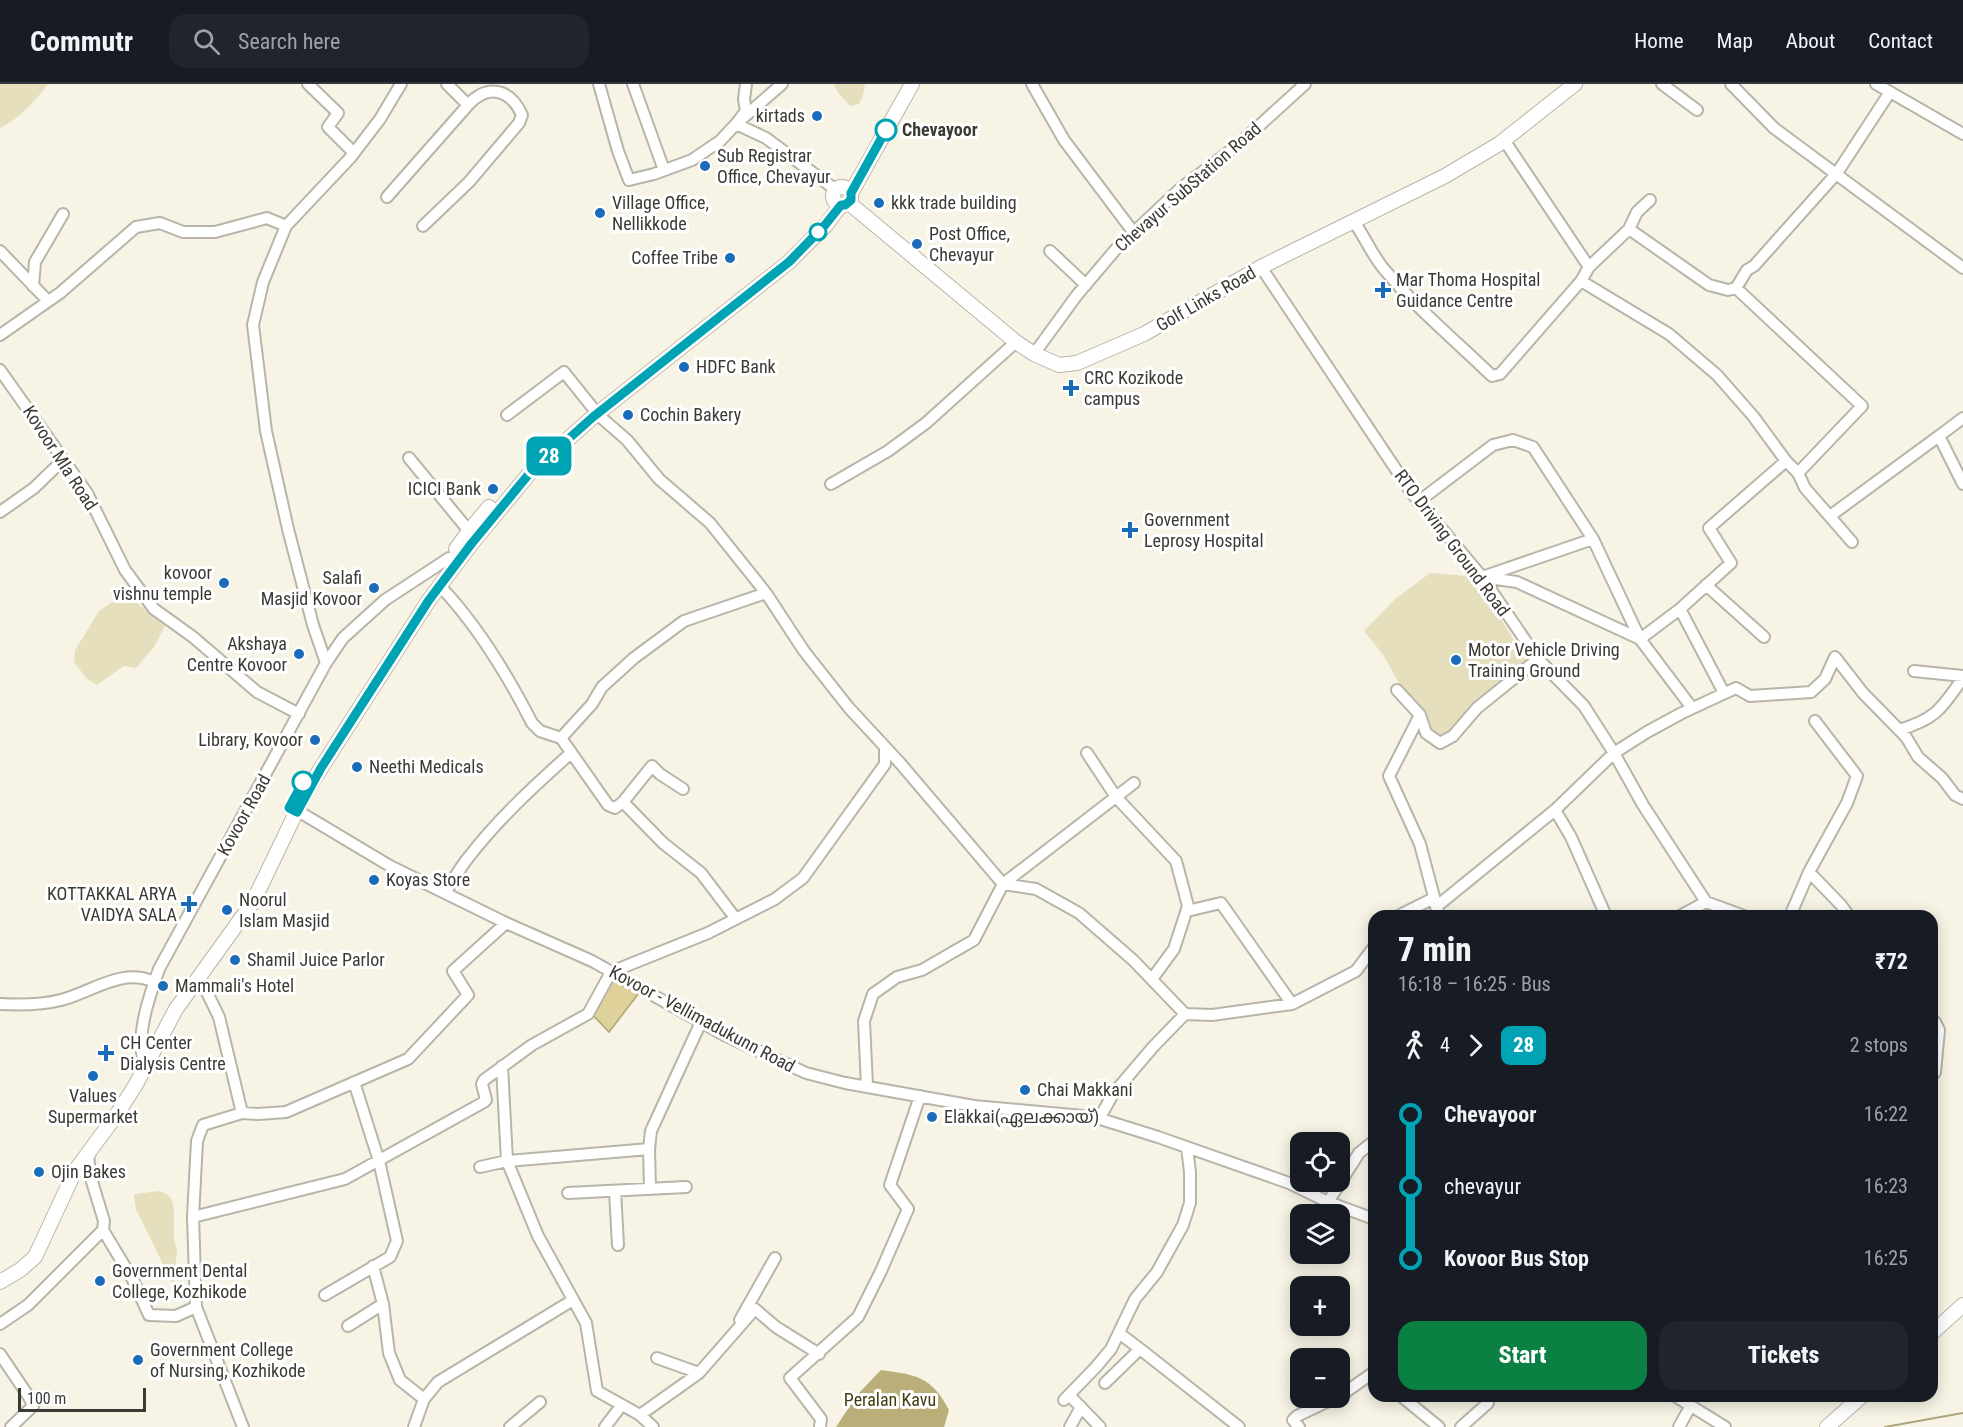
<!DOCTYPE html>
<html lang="en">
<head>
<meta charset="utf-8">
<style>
  :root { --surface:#171b24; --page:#20242c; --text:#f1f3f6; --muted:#9ea1a6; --line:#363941; --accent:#0b8043 }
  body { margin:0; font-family:"Roboto Condensed","Noto Sans Malayalam",sans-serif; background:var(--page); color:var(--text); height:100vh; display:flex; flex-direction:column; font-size:22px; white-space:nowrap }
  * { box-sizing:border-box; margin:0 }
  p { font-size:20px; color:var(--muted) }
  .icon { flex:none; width:33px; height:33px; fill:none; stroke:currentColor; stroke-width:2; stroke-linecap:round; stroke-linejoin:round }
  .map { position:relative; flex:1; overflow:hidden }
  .panel { position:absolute; left:1368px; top:826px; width:570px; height:492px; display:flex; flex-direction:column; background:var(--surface); border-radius:18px; box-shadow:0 3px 15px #0003 }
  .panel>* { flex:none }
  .badge { padding:0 12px; border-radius:9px; font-size:21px; line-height:39px }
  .buttons { position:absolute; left:1290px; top:1048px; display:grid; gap:12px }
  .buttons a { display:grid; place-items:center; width:60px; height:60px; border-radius:12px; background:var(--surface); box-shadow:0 3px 15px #0003; font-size:30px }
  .scale { position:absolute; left:18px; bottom:15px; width:128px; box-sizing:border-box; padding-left:6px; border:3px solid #3b3a34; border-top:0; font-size:16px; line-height:21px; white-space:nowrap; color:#3b3a34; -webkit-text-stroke:4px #fff; paint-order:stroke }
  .map>.badge { position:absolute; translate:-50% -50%; box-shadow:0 0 0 3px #fff }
  .legs { display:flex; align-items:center; gap:9px; height:66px; padding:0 30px; font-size:20px }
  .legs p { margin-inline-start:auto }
  .summary { display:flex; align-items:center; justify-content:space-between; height:102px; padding:0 30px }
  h1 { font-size:33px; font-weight:800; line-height:45px }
  .primary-button { display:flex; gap:12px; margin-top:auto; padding:12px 30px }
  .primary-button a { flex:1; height:69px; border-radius:18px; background:var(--accent); color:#fff; font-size:24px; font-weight:800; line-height:69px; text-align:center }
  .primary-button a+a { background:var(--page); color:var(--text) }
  ul { padding:0 30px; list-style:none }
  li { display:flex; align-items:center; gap:21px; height:72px; font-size:22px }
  li i { display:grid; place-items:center; width:9px; height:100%; margin:0 8px; background:currentColor }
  li i::after { content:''; width:15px; height:15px; margin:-8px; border:4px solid; border-radius:50%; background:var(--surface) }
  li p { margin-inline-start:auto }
  li:first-child i { background:linear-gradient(#0000 50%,currentColor 0) }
  li:last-child i { background:linear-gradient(currentColor 50%,#0000 0) }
  header { display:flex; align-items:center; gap:36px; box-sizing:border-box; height:84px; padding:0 30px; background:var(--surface); border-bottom:2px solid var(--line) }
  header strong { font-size:28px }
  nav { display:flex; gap:33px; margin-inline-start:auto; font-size:21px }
  .search { width:420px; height:54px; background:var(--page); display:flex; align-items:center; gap:15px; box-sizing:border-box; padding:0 21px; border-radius:18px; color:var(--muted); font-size:22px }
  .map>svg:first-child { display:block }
  .green { fill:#e6dfbe }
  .forest { fill:#baae79 }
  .water { fill:#ded19a; stroke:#ada47b; stroke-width:1.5 }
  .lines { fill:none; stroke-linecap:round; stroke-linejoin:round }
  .stream { stroke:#ada47b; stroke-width:2 }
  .minor-casing { stroke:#b8b5a8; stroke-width:14 }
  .major-casing { stroke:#b8b5a8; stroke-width:16 }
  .minor { stroke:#fff; stroke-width:10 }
  .major { stroke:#fff; stroke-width:14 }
  .line-1-casing { stroke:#fff; stroke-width:14 }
  .line-1 { stroke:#00a3b4; stroke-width:9 }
  .poi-dot { fill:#1a6cba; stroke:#fff; stroke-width:2 }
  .stop-1-dot { fill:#fff; stroke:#00a3b4; stroke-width:3 }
  .labels { text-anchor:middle; stroke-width:6; stroke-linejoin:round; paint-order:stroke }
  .poi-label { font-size:18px; fill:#3b3a34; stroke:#fff; text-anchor:start }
  .stop-label { font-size:18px; font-weight:bold; fill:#3b3a34; stroke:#fff; text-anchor:start }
  .street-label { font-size:18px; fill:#3b3a34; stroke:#fff }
  .park-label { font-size:18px; fill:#463c11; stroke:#fff }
</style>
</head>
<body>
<header>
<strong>Commutr</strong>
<div class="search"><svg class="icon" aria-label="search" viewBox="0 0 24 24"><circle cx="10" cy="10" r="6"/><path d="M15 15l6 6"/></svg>Search here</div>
<nav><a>Home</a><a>Map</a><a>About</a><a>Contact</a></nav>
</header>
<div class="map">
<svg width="1963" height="1343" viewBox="0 0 1963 1343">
  <rect width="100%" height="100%" fill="#f7f4e6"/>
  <path class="green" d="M0,0h48c-13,17 -28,35 -48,44z
    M834,0h31l-2,11 -4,9 -9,2 -12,-13z
    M1430,489l39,3 27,35 33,54 -87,76 -35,-43 -23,-42 -20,-25 31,-32z
    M118,514l18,4 29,24 -11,21 -18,21 -12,-2 -27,19 -10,-6 -13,-17 1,-12 24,-39z
    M159,1107l8,3 5,6 2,12v26l3,13 -4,34 -37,-76 -2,-15z"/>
  <path class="forest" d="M881,1286c36,5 50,6 68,40l-5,17h-108l21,-32z"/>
  <path class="water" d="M606,894l33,15 -30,39 -20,-21z"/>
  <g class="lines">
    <path class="stream" d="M1885,1343l78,-14"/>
    <defs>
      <path id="minor" d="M308,0l30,29 -10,14 26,26
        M599,0l19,67 11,29 25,-6 38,-14 28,-19 16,-17 46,-40
        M633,0l31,86
        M746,0l-2,15 2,12 -10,13 30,14 70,52
        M1032,0l32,56 70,93
        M1662,0l35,26
        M1731,0l43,44 189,140
        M1876,0l87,50
        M1504,56l85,127 40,-38 80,56 19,5 8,-2 11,-18 7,-4 83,-93 53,-81
        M387,113l81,-92
        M1354,138c11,15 18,33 30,47 32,39 72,72 108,107l8,-2 81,-93
        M423,142l46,-44 50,-59 3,-8c-12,-27 -35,-31 -54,-10l-21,-21
        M1629,145l8,-17 13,-12
        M0,167l48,50
        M1050,167l36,34
        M1261,183l150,225 71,85 56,82 46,47 30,47 29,52 63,97 -26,14
        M1589,183l-8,14 88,53 48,41 36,41 33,45 12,12 7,15 47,54
        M33,202l2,-24 28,-48
        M1736,204l126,118 -64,67
        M0,251l60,-42 76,-66 24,-4 23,9h32l52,-14 19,8
        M1034,270l43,-59 39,-46 65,-61 57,-43 67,-61
        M0,286l87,123 38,77 29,39 39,28 64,55 42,22
        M597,330l30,26 32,39 51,44 56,70 38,58 45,57 51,55 103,121 131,-101
        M507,331l57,-43 28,35
        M1963,334l-24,18 24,48
        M409,374l60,73
        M831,400l57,-33 38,-28 90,-81
        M1418,418l75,-57 20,-5 20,7 60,92 47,100 40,-30 44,84
        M0,428l34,-24 29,-28
        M1830,432l109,-80
        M1485,492l108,-37
        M1482,493l35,5 123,57 52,69
        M1706,501l58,52
        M440,502c38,40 67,88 92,137l8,8 21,7 47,67 7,3 8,-6 29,-36 8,8 23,15
        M1680,525l51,-46 -22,-35 77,-67
        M326,579l-13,-38 -25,-96 -22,-98 -13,-106 10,-43 23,-56 65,-69 29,-38 21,-35
        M1914,587l49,5
        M1397,606l23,25 6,18 14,10 13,-7 24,-28 61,-49
        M1420,631l-31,61 31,68 19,72
        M1899,646c38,-12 41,-20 64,-52
        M561,654l31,-34 10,-17 32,-29 50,-37 82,-28
        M1087,669l29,44 60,64 12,45 -14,43 -22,30
        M623,718l40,41 38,30 35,46
        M289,724l14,6 87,52 116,57 86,38 132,74 82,38 39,10 129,23 120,11 64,20 131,46 39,19 46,17
        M1555,726l16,27 35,79
        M1809,788l32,33 8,11
        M445,809c8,-12 14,-24 23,-35 30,-39 67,-73 103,-105
        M1706,818l38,14
        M1436,823l119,-97 59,-57 33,-21 35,-19 54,-25 14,8 61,-4 14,-13 10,-22 28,36 43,44 12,20 24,21 13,17 8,4
        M1187,827l34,-8 71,101
        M1398,832l36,-18
        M1790,832l19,-44 38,-69 10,-27 -42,-55
        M199,892l20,41 23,96 16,1 28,-2 122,-53 60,-64 -15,-24 53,-48
        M0,920c19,1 42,1 61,-4 31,-8 61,-33 93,-18
        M1932,938h3l4,8 -4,42 -3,4
        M146,982c-13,-25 4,-72 13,-97l167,-306 17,-25 42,-38 64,-42
        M502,982l5,95 31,75 48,87 11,68 43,24 13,12
        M867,1002l-3,-65 9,-27 24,-17 25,-7 52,-30 29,-56 33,5 43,24 54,47 52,54 27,1 80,-11 64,-33 18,-24
        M1099,1035l14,-25 40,-47 32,-33
        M480,1083l27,-6 142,-12
        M650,1104l-1,-39 2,-18 50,-109
        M615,1107l3,54
        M568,1109l118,-6
        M1328,1118l31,-49 15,-12
        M193,1133l152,-38 139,-77 2,-2 -4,-16 2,-4 48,-35 56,-31 23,-42 97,-39 67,-34 28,-21 82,-114v-17
        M103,1146l30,50 16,35 27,1 20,-9 -3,-90 4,-76 6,-16 39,-12
        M373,1182l10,38 6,49 11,27 24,19
        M325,1211l65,-38 7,-16 -18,-80 -25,-79
        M196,1223l47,120
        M740,1236l35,-62
        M0,1240l28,-19 75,-75 1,-9 -14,-46 -2,-21
        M348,1242l35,-22
        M1140,1265l99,78
        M0,1270l29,43 4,9 -22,21
        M657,1274l42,15 56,-64 21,18 43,27
        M1105,1299l35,-34 -21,-16
        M1069,1311l31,32
        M1340,1312l34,-24
        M1401,1312l38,31
        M1675,1312l50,31
        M1064,1316l32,-33 15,-18 24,-50 22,-27 26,-47 7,-22v-31l-3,-24
        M640,1331l59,-42
        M414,1343l10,-28 14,-17 135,-82
        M510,1343l30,-25
        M605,1343l16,-21
        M820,1343l1,-8 -31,-41 68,-61 23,-46 27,-62 -18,-24 30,-89
        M1070,1343l11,-20
        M1299,1343l-6,-7 4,-4 38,-18
        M1461,1343l27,-24
        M1679,1343l11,-20"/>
      <path id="major" d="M833 112a9 9 0 1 1 18 0a9 9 0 1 1-18 0Z
        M851,109l61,-109
        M849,119l167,139 18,12 25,11 18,-2 67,-29 117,-67 184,-91 54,-32 76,-60
        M456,465l13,-18 20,-24
        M0,1198l20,-12 15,-13 40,-86 42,-57 18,-28 41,-77 77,-107 50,-104 18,-30 108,-168 43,-57 57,-69 19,-17 45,-40 196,-155 37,-37 15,-20
        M1932,1249l31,-28
        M1827,1343l35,-31"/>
    </defs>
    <use href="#minor" class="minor-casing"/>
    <use href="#major" class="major-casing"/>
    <use href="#minor" class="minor"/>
    <use href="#major" class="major"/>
  </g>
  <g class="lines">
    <defs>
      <path id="line-1" d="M303,698l-14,26 8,4 24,-44 108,-168 43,-57 57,-69 64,-57 196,-155 36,-37 16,-20h4l6,-5v-7l35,-63"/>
    </defs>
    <use href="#line-1" class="line-1-casing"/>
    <use href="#line-1" class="line-1"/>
  </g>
  <g class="poi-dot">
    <circle cx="817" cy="32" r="6"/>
    <circle cx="705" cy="82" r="6"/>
    <circle cx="879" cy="119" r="6"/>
    <circle cx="600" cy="129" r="6"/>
    <circle cx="917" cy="160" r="6"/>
    <circle cx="730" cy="174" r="6"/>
    <path d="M1380 197h6v6h6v6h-6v6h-6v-6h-6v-6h6z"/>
    <circle cx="684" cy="283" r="6"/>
    <path d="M1068 295h6v6h6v6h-6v6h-6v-6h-6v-6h6z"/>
    <circle cx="628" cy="331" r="6"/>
    <circle cx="493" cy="405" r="6"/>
    <path d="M1127 437h6v6h6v6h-6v6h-6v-6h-6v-6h6z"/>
    <circle cx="224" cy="499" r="6"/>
    <circle cx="374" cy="504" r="6"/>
    <circle cx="299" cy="570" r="6"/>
    <circle cx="1456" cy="576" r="6"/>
    <circle cx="315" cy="656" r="6"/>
    <circle cx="357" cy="683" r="6"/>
    <circle cx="374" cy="796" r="6"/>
    <path d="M186 811h6v6h6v6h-6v6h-6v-6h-6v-6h6z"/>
    <circle cx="227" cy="826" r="6"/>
    <circle cx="235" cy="876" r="6"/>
    <circle cx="163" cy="902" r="6"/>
    <path d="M103 960h6v6h6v6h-6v6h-6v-6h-6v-6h6z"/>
    <circle cx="93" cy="992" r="6"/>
    <circle cx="1025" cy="1006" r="6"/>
    <circle cx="932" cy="1033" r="6"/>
    <circle cx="39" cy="1088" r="6"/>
    <circle cx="100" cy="1197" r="6"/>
    <circle cx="138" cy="1276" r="6"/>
  </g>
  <g class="stop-1-dot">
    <circle cx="886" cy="46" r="10"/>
    <circle cx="818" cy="148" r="8"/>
    <circle cx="303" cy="698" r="10"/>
  </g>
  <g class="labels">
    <g class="poi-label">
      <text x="805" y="38" text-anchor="end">kirtads</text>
      <text x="717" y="78">Sub Registrar<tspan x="717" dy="21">Office, Chevayur</tspan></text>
      <text x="612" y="125">Village Office,<tspan x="612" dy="21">Nellikkode</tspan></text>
      <text x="891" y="125">kkk trade building</text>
      <text x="929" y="156">Post Office,<tspan x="929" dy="21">Chevayur</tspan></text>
      <text x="718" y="180" text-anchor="end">Coffee Tribe</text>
      <text x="1396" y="202">Mar Thoma Hospital<tspan x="1396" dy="21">Guidance Centre</tspan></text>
      <text x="696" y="289">HDFC Bank</text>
      <text x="1084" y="300">CRC Kozikode<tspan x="1084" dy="21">campus</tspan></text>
      <text x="640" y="337">Cochin Bakery</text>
      <text x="481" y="411" text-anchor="end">ICICI Bank</text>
      <text x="1144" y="442">Government<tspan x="1144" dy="21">Leprosy Hospital</tspan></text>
      <text x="212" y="495" text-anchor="end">kovoor<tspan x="212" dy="21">vishnu temple</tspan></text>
      <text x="362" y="500" text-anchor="end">Salafi<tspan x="362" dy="21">Masjid Kovoor</tspan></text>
      <text x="287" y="566" text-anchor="end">Akshaya<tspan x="287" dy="21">Centre Kovoor</tspan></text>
      <text x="1468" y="572">Motor Vehicle Driving<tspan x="1468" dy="21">Training Ground</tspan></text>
      <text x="303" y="662" text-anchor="end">Library, Kovoor</text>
      <text x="369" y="689">Neethi Medicals</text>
      <text x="386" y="802">Koyas Store</text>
      <text x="177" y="816" text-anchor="end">KOTTAKKAL ARYA<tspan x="177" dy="21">VAIDYA SALA</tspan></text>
      <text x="239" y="822">Noorul<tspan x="239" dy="21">Islam Masjid</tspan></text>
      <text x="247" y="882">Shamil Juice Parlor</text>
      <text x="175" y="908">Mammali's Hotel</text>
      <text x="120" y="965">CH Center<tspan x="120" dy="21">Dialysis Centre</tspan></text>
      <text x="1037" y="1012">Chai Makkani</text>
      <text x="93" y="1018" text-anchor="middle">Values<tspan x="93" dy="21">Supermarket</tspan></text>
      <text x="944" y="1039">Elakkai(ഏലക്കായ്)</text>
      <text x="51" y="1094">Ojin Bakes</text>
      <text x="112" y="1193">Government Dental<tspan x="112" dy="21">College, Kozhikode</tspan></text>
      <text x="150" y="1272">Government College<tspan x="150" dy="21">of Nursing, Kozhikode</tspan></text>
    </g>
    <g class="stop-label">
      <text x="902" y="52">Chevayoor</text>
    </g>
    <g class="street-label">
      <text transform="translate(1188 103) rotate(-41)" y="6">Chevayur SubStation Road</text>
      <text transform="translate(1206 215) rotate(-30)" y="6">Golf Links Road</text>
      <text transform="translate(60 374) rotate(57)" y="6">Kovoor Mla Road</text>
      <text transform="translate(1452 459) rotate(53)" y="6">RTO Driving Ground Road</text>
      <text transform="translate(244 731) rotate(-61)" y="6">Kovoor Road</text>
      <text transform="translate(702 935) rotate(28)" y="6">Kovoor - Vellimadukunn Road</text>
    </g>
    <g class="park-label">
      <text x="890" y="1322">Peralan Kavu</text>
    </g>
  </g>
</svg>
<div class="buttons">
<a><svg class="icon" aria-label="locate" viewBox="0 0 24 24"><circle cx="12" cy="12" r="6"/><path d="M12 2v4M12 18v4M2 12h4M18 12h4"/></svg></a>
<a><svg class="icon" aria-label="layers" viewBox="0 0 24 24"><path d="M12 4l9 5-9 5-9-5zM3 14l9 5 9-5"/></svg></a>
<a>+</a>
<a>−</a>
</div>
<div class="scale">100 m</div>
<b class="badge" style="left:549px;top:372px;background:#00a3b4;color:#fff">28</b>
<section class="panel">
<div class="summary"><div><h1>7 min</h1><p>16:18 – 16:25 · Bus</p></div><b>₹72</b></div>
<div class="legs"><svg class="icon" aria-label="walk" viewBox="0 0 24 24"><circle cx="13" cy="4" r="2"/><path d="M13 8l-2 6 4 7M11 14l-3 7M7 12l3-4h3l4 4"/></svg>4<svg class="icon" aria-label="forward" viewBox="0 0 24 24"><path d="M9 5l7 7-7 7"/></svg><b class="badge" style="background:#00a3b4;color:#fff">28</b><p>2 stops</p></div>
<ul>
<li><i style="color:#00a3b4"></i><b>Chevayoor</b><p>16:22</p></li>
<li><i style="color:#00a3b4"></i><span>chevayur</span><p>16:23</p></li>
<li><i style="color:#00a3b4"></i><b>Kovoor Bus Stop</b><p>16:25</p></li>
</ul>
<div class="primary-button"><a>Start</a><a>Tickets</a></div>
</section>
</div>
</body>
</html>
